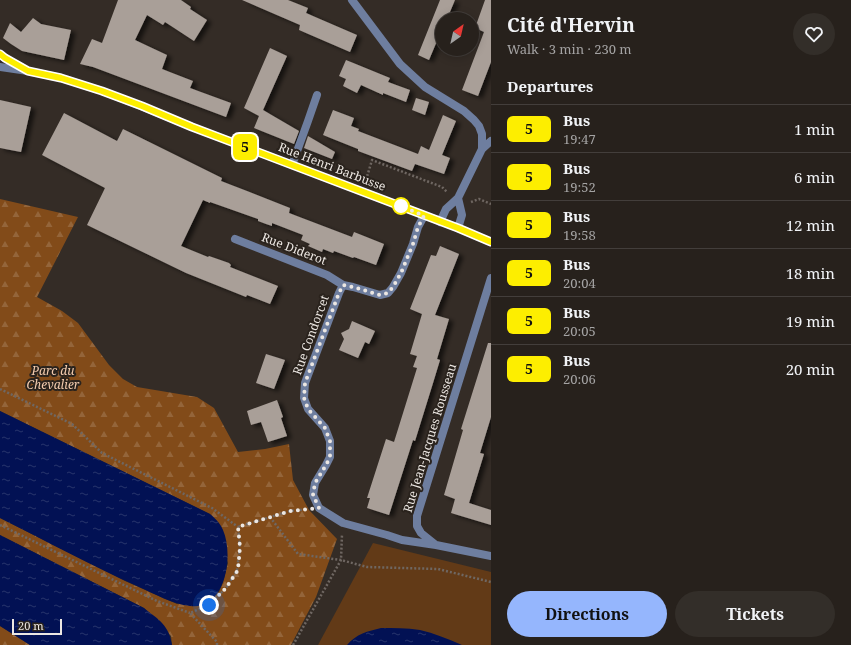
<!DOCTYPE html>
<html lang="en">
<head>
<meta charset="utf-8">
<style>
  :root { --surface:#27211c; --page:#332e29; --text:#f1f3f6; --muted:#a4a3a3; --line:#433e3b; --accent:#95b6fd }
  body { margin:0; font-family:"Noto Serif",serif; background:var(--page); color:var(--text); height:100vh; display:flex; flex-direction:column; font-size:15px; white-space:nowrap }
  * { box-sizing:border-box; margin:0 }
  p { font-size:13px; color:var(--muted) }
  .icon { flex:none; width:22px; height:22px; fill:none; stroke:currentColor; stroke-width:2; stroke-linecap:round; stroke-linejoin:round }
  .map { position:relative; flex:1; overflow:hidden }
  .side { display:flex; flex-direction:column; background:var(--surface); width:360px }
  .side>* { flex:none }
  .badge { padding:0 8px; border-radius:6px; font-size:14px; line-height:26px }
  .needle { width:26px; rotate:34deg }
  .tools { position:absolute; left:435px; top:12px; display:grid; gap:8px }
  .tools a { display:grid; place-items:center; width:44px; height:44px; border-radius:50%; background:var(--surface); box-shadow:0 2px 10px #0003,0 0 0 1px var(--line); font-size:20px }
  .scale { position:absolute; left:12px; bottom:10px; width:50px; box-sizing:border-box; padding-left:4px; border:2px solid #ece7e2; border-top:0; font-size:11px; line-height:14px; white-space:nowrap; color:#ece7e2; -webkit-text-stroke:3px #2a231d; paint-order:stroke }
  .you { position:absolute; width:20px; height:20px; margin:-10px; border:3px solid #fff; border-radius:50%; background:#1a73e8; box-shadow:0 0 0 6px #1a73e833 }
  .map>.badge { position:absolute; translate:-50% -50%; box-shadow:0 0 0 2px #fff }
  h2 { padding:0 16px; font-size:15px; line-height:36px }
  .round { display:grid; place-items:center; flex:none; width:42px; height:42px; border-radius:21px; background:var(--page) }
  .overview { display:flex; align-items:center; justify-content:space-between; height:68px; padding:0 16px }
  h1 { font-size:19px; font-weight:700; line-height:30px }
  .cta { display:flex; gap:8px; margin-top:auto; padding:8px 16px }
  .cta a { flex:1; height:46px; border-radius:24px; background:var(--accent); color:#111; font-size:16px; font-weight:700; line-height:46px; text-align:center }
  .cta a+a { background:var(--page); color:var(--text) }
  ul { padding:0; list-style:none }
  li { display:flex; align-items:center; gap:12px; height:48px; padding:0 16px; border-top:1px solid var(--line) }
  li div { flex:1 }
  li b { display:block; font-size:15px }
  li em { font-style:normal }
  li .badge { min-width:44px; font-weight:700; text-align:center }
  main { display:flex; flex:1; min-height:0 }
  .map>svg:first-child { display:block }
  .grass { fill:#623a17 }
  .forest { fill:url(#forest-firs) }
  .water { fill:url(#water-ripples) }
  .building { fill:#a99f98; filter:url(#shadow) }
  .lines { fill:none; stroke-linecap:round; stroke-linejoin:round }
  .path { stroke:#6f6762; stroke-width:2.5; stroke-dasharray:2 2; stroke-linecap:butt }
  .service { stroke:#6e7e9f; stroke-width:8 }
  .minor { stroke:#6e7e9f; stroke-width:8 }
  .tertiary { stroke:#6e7e9f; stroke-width:8 }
  .line-casing { stroke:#fff; stroke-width:9 }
  .line { stroke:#fdee00; stroke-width:6 }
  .walk { stroke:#ece7e2; stroke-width:4; stroke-dasharray:0 7.2 }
  .stop-dot { fill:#fff; stroke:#fdee00; stroke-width:2 }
  .labels { text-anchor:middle; stroke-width:4; stroke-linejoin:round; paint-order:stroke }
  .street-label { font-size:12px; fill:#ece7e2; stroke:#2a231d }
  .park-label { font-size:12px; font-style:italic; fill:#f4ccae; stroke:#2a231d }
</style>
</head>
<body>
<main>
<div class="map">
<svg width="491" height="645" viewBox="0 0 491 645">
  <defs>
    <pattern id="forest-firs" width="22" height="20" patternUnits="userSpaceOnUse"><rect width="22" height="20" fill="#824b19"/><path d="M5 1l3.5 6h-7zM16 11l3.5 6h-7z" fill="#94653a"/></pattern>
    <pattern id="water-ripples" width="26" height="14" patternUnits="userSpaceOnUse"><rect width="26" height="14" fill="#021154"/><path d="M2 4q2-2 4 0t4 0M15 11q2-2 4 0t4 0" fill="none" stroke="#27346c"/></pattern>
    <filter id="shadow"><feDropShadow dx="4.5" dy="2.5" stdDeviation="2" flood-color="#0009"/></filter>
  </defs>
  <rect width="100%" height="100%" fill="#342c26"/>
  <path class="grass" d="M373,543l118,29v73h-173z"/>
  <path class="forest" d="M0,199l78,18 -41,80 25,14 16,12 31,42 14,14 14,8 60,10 17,11 24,44 27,-3 24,-5 4,36 16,30 28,29 -21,58 -25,48h-119l-1,-9 -27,-28 -144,-73v-17l125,63 52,23 42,-12 4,-10 5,-19 -18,-49 -210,-103z
    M0,626l30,19h-30z"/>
  <path class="water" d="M0,411l210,103c6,5 10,9 13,16 11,25 3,80 -33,76 -18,-2 -35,-12 -51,-19 -47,-21 -93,-46 -139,-69z
    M0,535l144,73c15,12 25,17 28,37h-142l-30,-19z
    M381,628c13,0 26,0 39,2 14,3 28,9 42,15h-115c9,-11 21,-14 34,-17z"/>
  <path class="building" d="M118,0h63l10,7 -1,2 17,11 -13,21 -29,-19 -2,3 -16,-10 -12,25 32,15 -5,14 31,12 -3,7 41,15 -5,14 -133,-50 -13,-3 12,-25 10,4z
    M242,0h46l20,8 -2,5 51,22 -7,17 -51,-22 1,-5z
    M440,0h15l-8,19h-5v10l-13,31 -11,-5z
    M485,0h6v62l-13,34 -16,-6 22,-58 -9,-4z
    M33,18l8,6 30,6 -7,30 -42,-9 -11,-7 -8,-6 7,-15 11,9z
    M270,48l17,8 -24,54 36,21 -5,13 -40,-16 5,-12 -15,-8z
    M346,60l44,18 -2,4 22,8 -4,12 -23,-9v2l-22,-10 -4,8 -14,-7 3,-7 -7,-3z
    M416,98l13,4 -4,13 -13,-5z
    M0,100l31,7 -10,45 -21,-4z
    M333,110l21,8 -3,8 8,3 -1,2 60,23 3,-8 8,4 14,-35 13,6 -14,34 8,3 -6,16 -29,-10 -3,7 -54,-20v-2l-35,-14z
    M64,113l53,28 6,-12 99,49 -1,3 26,10 43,17 -1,5 63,24 2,-5 30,12 -8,21 -22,-8 -1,1 -19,-7 -1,2 -10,-4 -1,3 -14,-6 2,-2 -9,-4 2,-5 -31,-12v3l-6,-2 -8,-3v-2l-48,-17v1l-7,-3 -22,46 27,11 1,-1 20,7 2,2 -1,2 48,19 -8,18 -23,-9 -1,2 -60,-24 -99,-48 18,-37 -63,-33z
    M308,136l27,16 -3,7 -28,-11z
    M440,246l19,8 -24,61 14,4 -12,40 3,1 -7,23 -18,58 -2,-1 -24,75 -22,-7 3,-10h-3l19,-59 8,3 23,-74 -4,-1 4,-11 -7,-2 12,-40 -12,-5 21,-54 5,1z
    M352,321l23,10 -6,13 -4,-2 -7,16 -19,-8 5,-11 -3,-6 8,-4z
    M488,343h3v74l-11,36 4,1 -15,49 22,7v15l-40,-12 4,-14 -11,-4 19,-65 -2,-1z
    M266,354l19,6 -11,29 -18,-6z
    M277,400l6,17 -2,1 6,18 -19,6 -7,-20 -10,3 -4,-14z"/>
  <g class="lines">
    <path class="path" d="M366,180l6,-20 70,27 5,5
      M471,202l8,-3 12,5
      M0,389l72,35 30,29 110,55 26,19
      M270,517l28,37 43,6 26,7 71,2 53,13
      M0,525l157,76 33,12
      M217,645v-3l-27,-29 19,-8 17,-17 11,-18 3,-23 -2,-20 52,-16 18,-2
      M293,645l48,-85 1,-26"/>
    <path class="service" d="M292,165l16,-44 9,-26"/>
    <path class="minor" d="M352,0l48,64 25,23 39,24 10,9 5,6 3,8v15
      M458,198l24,-49 9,-8
      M424,216l-6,11 -5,17 -12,29 -8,14 -5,6 -8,2 -27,-8 -10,-2 -4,8 -34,90 -1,15 4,11 17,19 5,13v16l-4,8 -11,18 -2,12 6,13 24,15 44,12 15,5 34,5 55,11
      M440,222l6,-13 12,-11 4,17 -4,13
      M235,239l92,36 16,10
      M436,545l-15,-12 -4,-7v-10l74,-238"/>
    <path class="tertiary" d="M0,54l5,4 18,10
      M0,67l28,4 33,7 41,13 39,15 51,21 266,101 33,14"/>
  </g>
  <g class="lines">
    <defs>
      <path id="line" d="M0,54l5,4 23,13 33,7 41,13 40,15 50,21 266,101 33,14"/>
    </defs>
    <use href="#line" class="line-casing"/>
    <use href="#line" class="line"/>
    <path class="walk" d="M209,605l17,-17 12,-18 2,-23 -2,-20 52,-16 29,-3 -6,-13 2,-12 11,-18 4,-8v-16l-5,-13 -17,-19 -4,-11 1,-15 34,-90 4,-8 10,2 27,8 8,-2 5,-6 8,-14 12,-29 5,-17 6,-11 -23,-10"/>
  </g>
  <circle class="stop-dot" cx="401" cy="206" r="8"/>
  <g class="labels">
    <g class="street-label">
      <text transform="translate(332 167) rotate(21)" y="4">Rue Henri Barbusse</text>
      <text transform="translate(294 249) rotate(21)" y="4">Rue Diderot</text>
      <text transform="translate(311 335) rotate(-70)" y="4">Rue Condorcet</text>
      <text transform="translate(430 438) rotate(-73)" y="4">Rue Jean-Jacques Rousseau</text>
    </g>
    <g class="park-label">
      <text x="53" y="375">Parc du<tspan x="53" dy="14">Chevalier</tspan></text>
    </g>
  </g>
</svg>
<div class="tools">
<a><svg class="needle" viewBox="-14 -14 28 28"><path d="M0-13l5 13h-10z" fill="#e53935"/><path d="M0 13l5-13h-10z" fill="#a4a3a3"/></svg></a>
</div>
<div class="scale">20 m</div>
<div class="you" style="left:209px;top:605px"></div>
<b class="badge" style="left:245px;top:147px;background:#fdee00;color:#111">5</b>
</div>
<section class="side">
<div class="overview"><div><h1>Cité d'Hervin</h1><p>Walk · 3 min · 230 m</p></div><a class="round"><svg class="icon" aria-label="heart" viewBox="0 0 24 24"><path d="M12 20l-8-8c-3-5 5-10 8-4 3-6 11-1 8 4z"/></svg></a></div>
<h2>Departures</h2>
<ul>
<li><span class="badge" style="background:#fdee00;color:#111">5</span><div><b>Bus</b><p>19:47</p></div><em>1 min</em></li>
<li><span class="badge" style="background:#fdee00;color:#111">5</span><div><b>Bus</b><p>19:52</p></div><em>6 min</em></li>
<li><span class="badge" style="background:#fdee00;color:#111">5</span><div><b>Bus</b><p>19:58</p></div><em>12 min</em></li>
<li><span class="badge" style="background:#fdee00;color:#111">5</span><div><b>Bus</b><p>20:04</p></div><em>18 min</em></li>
<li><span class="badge" style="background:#fdee00;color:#111">5</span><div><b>Bus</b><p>20:05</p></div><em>19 min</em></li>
<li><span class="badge" style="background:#fdee00;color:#111">5</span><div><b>Bus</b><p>20:06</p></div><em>20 min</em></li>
</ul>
<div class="cta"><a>Directions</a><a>Tickets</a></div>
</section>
</main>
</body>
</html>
